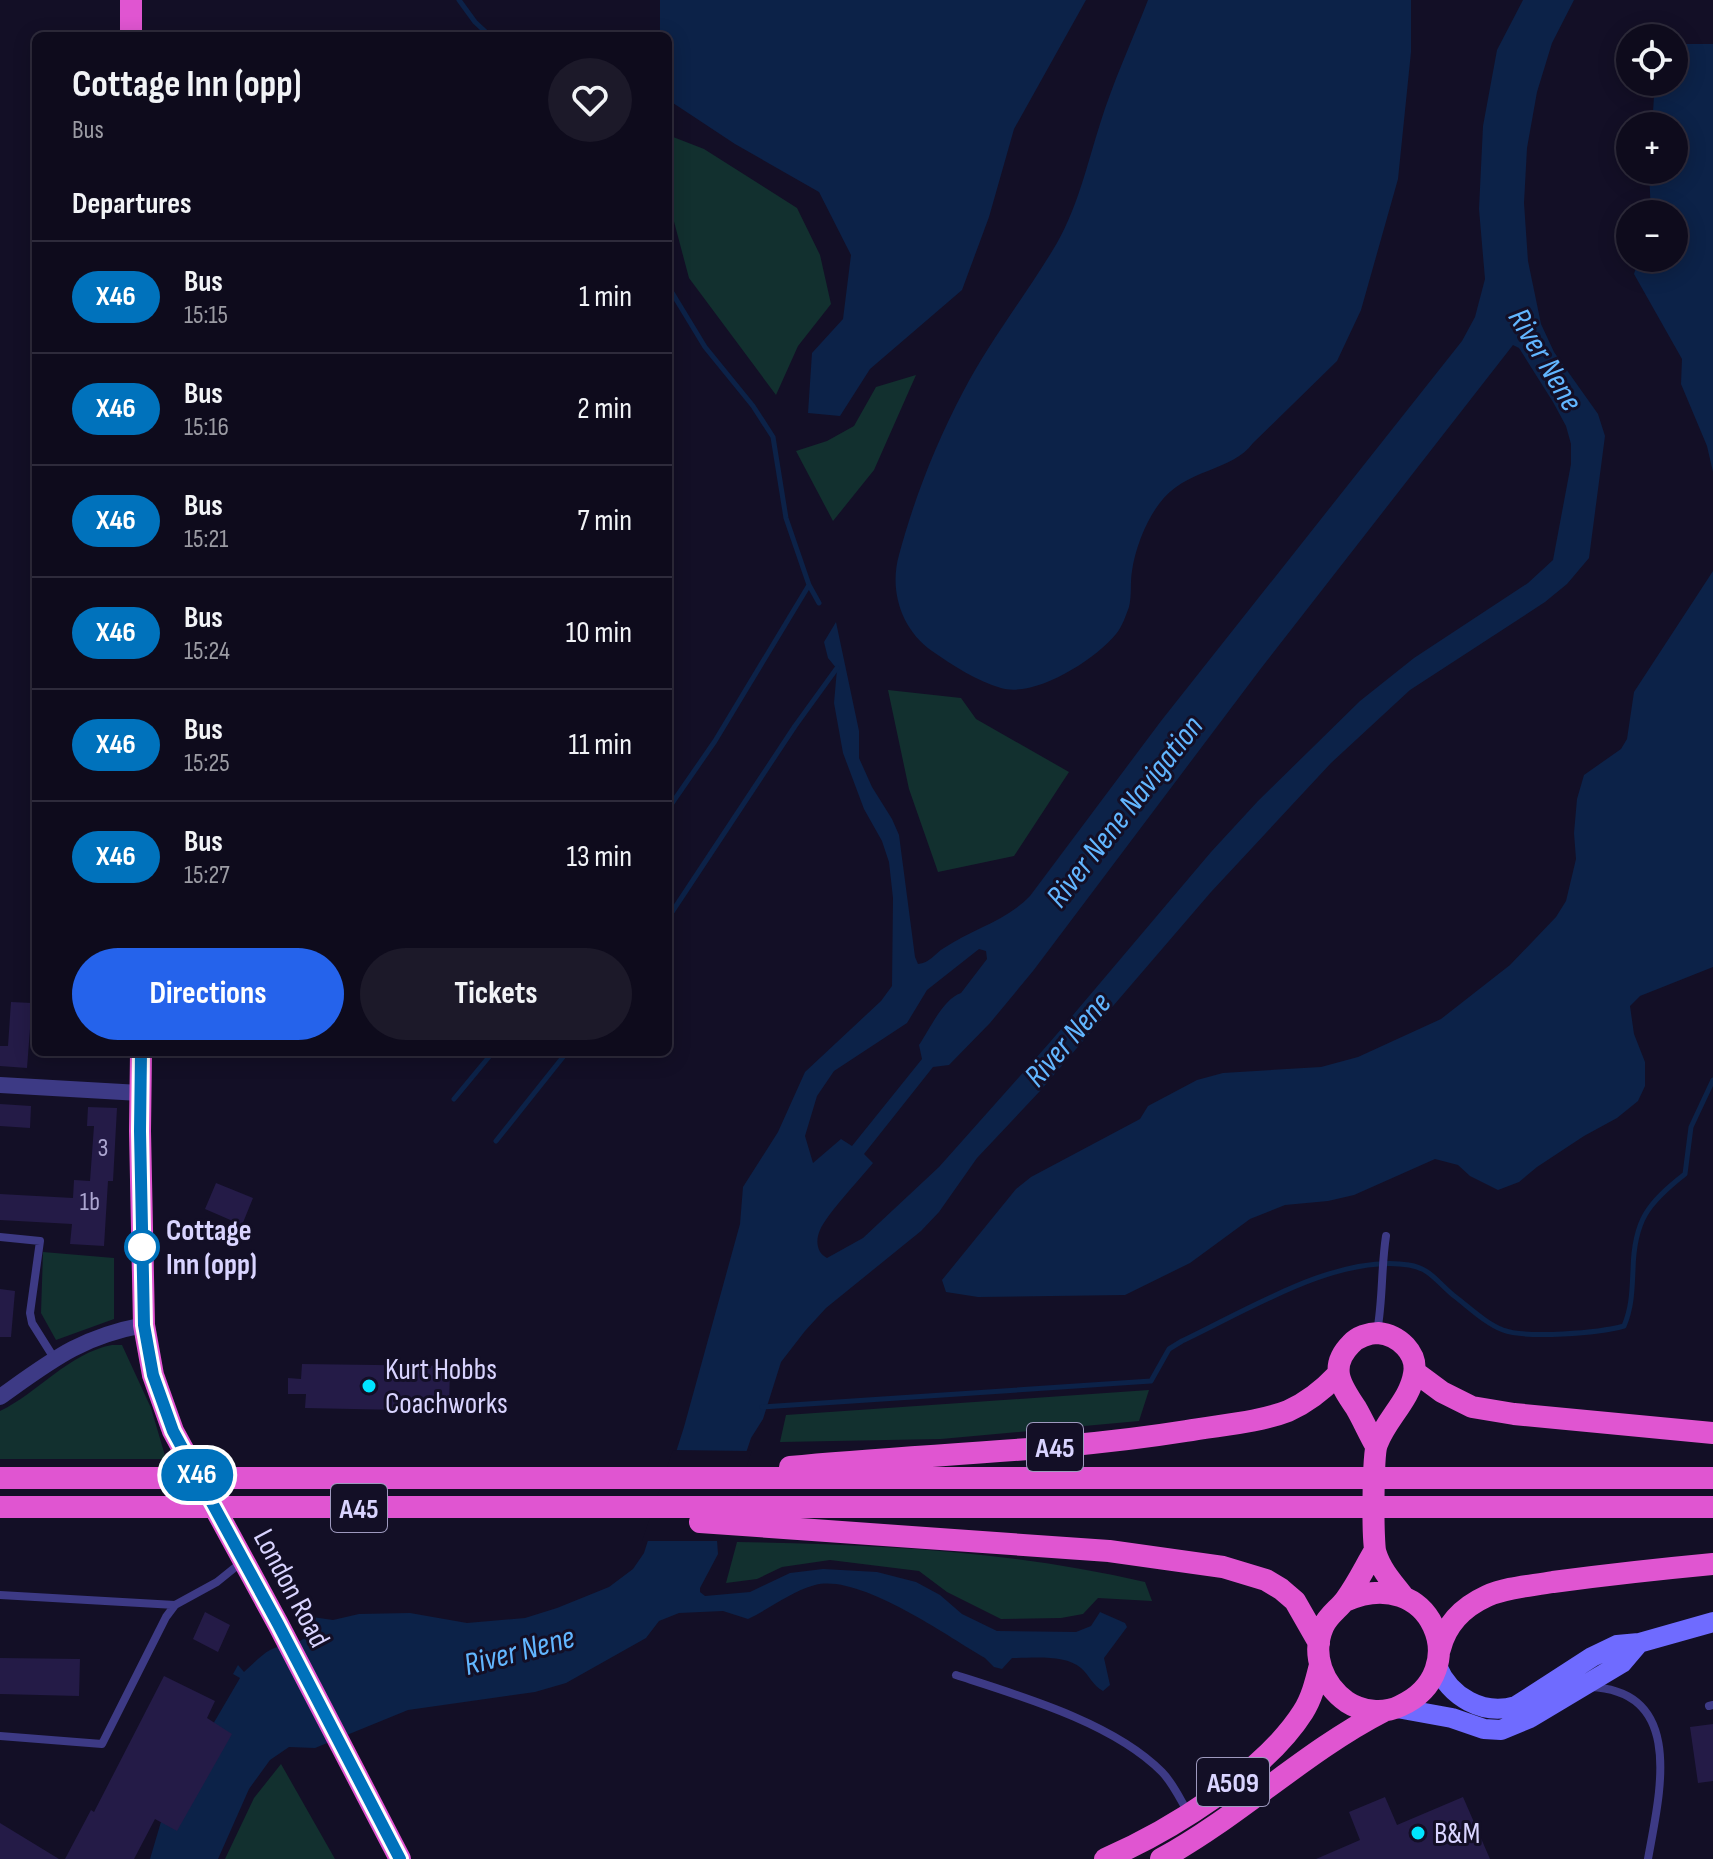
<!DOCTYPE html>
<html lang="en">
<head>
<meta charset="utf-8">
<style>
  :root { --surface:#0e0b1c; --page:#1c1929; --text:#f1f3f6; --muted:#9b9ba3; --line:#2e2b3b; --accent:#2563eb }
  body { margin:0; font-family:"Sofia Sans Condensed",sans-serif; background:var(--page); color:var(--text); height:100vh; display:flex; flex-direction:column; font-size:30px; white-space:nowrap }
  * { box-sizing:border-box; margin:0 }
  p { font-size:26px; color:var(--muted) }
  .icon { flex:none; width:44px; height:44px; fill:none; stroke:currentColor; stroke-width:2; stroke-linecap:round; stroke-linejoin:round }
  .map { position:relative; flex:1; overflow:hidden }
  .details { position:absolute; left:32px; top:32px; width:640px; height:1024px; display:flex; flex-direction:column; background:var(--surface); border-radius:12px; box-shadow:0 4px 20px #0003,0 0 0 2px var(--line) }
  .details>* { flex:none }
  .badge { padding:0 16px; border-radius:26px; font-size:28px; line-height:52px }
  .controls { position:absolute; left:1616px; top:24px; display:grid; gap:16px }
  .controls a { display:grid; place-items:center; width:72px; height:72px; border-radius:50%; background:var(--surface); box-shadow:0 4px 20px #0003,0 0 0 2px var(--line); font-size:40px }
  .map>.badge { position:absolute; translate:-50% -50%; box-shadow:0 0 0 4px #fff }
  h2 { padding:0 40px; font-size:30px; line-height:72px }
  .round { display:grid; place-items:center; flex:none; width:84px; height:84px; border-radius:42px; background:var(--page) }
  .summary { display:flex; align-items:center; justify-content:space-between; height:136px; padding:0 40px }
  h1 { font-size:38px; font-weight:700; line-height:60px }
  .action { display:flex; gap:16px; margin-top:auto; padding:16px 40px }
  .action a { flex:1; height:92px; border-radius:48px; background:var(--accent); color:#fff; font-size:32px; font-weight:700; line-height:92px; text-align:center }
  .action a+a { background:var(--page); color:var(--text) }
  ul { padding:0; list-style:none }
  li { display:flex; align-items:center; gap:24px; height:112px; padding:0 40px; border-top:2px solid var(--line) }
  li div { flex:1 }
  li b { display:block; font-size:30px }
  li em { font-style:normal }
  li .badge { min-width:88px; font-weight:700; text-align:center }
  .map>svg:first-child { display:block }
  .green { fill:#12302f }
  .water { fill:#0c2248; fill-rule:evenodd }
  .pier { fill:#130f26 }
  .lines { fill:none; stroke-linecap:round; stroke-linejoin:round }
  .stream { stroke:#0c2248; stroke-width:5 }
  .building { fill:#241b47 }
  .service { stroke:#3d3a85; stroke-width:8 }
  .minor { stroke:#3d3a85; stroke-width:16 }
  .secondary { stroke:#6f6bff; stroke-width:20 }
  .trunk { stroke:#e055d1; stroke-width:22 }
  .line-casing { stroke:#fff; stroke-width:18 }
  .line { stroke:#0072bc; stroke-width:12 }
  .stop-dot { fill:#fff; stroke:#0072bc; stroke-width:4 }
  .poi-dot { fill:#00e5ff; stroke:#130f26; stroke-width:3 }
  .labels { text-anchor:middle; stroke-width:6; stroke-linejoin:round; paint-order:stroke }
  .number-label { font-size:26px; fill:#aca6d1 }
  .shield { fill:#130f26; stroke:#9e99be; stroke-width:2 }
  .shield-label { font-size:28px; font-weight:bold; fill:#d9d4ff }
  .stop-label { font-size:30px; font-weight:bold; fill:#d9d4ff; stroke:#130f26; text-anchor:start }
  .poi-label { font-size:30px; fill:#d9d4ff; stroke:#130f26; text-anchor:start }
  .street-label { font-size:30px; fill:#d9d4ff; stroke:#130f26 }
  .water-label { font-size:32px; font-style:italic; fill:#62b6ff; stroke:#130f26 }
</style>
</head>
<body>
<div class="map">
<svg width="1713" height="1859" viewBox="0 0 1713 1859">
  <rect width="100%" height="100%" fill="#130f26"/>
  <path class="green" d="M668,135l36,14 93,59 23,47 11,49 -33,42 -22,49 -87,-117 -21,-79z
    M916,375l-42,95 -41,51 -37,-70 31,-10 27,-15 22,-39z
    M888,690l73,8 15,21 93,53 -55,84 -76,16 -29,-83z
    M43,1252l71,6v61l-58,21 -15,-27z
    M112,1345h10l29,63 15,51h-166v-48c38,-18 69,-58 112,-66z
    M1149,1390l-10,31 -198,18 -161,3 6,-27z
    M737,1542c136,2 275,9 408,40l7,19 -54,-3 -15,16 -22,4 -60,1 -54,-27 -28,-21 -89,-11 -48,7 -25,12 -31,4z
    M281,1764l54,95h-110l29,-61z"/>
  <path class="water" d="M660,0h426l-72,129 -25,88 -27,73 -92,79 -30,47 -32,-3 4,-60 31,-34 8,-64 -32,-63 -84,-48 -62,-41 -5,-21v-46h-8z
    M1148,0h263v52l-13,127 -37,131 -24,51 -84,82c-21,29 -68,25 -94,61 -13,17 -24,45 -27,67 -2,11 0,24 -3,36 -3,8 -7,20 -13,27 -21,26 -81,64 -115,54 -24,-7 -49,-23 -69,-37 -31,-22 -43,-61 -33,-96 15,-56 37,-112 64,-163 27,-52 64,-98 94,-149 21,-37 30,-78 43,-119 13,-42 32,-83 48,-124z
    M1523,0h51l-22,43 -15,49 -10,56 -3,55 4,58 13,63 13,28 44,62 7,22 -16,122 -22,26 -22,18 -135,88 -79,73 -120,129 -171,199 -63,67 -38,54 -18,19 -95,77 -21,23 -24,31 -18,57 -12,19 -34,102 1,14 -18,34v4l5,4 45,-4 40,-19 33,-4 54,3 39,10 24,13 22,19 35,17 79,1 15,-6 9,-14 25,11 2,4 -23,31 6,27 -7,6c-10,-5 -14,-16 -22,-23 -16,-14 -48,-10 -69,-10l-10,11 -8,-2 -9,-9c-38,-22 -126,-85 -170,-73 -25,7 -44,23 -67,34l-25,-8 -44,2 -20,8 -13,17 -80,45 -31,9 -127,18 -93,38 -26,-1 -19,13 -21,29 -31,70h-68l13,-44 -2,-2 79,-135 -7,-4 5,-9 6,7c8,-7 17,-17 26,-22 19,-9 44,-3 42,-33l21,3 26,-6 51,-1 57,10 58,-5 32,-10 52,-21 24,-18 11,-16 40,-126 56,-203 3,-37 35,-55 27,-60 76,-71 11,-15 1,-88 -4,-36 -7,-21 -18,-32 -21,-56 -9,-50 3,-34 -9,-11 -4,-16 12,-20 23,109v27l13,29 20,32 7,16 16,122 3,7c12,-1 16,-10 26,-16 28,-19 62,-27 86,-52l131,-175 301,-380 13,-24 10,-38 -6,-70 4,-83 14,-76zM1513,345l6,3 34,54 13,24 5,18v20l-18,96 -25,23 -114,75 -54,43 -102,100 -47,51 -160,189 -112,126 -76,71 -36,20c-10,-5 -12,-17 -7,-28 7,-16 40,-51 53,-67l-9,-9 69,-87 16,-2 41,-42 43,-52 229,-304zM979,949l7,2 1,8 -26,34c-18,6 -31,36 -42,52l3,14 -70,87 -11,-7 -28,24 -8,-27 12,-40 17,-25 73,-48 20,-33z
    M1674,44h39v428l-6,-26 -26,-62 1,-25 -48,-85 5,-16h35v-44h-23l-2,-44h25v-44h-22l3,-44h19z
    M1713,571v396l-73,29 -10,10 4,28 11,28v24l-7,15 -21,17 -33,18 -47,31 -18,15 -21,8 -28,-14 -12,-11 -23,-6 -81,36 -26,6 -43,4 -35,14 -60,44 -65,32 -147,2 -32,-5 -4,-12 74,-91 15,-12 109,-58 8,-13 49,-26 26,-7 98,-6 37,-10 83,-38 69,-54 46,-48 10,-16 10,-42 -2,-26 3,-34 7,-24 37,-26 6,-10 7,-47z"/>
  <path class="pier" d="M673,1450l79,1 -31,90h-79z"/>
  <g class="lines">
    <path class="stream" d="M459,0l16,22 15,14
      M668,286l37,61 48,59 20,31 13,81 23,67 10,18
      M668,809l47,-68 94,-156
      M668,918l127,-192 42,-58
      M454,1099l39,-47
      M496,1141l71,-89
      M762,1407l389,-26 18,-32 13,-8c64,-30 156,-88 227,-76 21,3 29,18 44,30 16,12 32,28 50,35 24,9 96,3 121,-4 8,-19 8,-36 9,-56 1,-50 15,-67 52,-96l6,-47 22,-47"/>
  </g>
  <path class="building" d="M11,1002l21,1 -5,65 -27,-2v-20h8z
    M0,1104l31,2 -1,22 -30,-2z
    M88,1107l29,1 -4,73h-5l-4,65 -34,-2 2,-20 -72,-4v-26l73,4 1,-18 16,1 4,-55h-7z
    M216,1183l37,15 -11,27 -37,-16z
    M0,1289l15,2 -4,46h-11z
    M302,1364l148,2 -1,45 -144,-3 1,-14h-18v-16l13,1z
    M205,1612l25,13 -12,27 -25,-13z
    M0,1658l80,1 -1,37 -79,-2z
    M164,1676l51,25 -8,17 25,16 -55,97 -22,-12 -21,40h-69l26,-49 3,2z
    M1713,1724v57l-15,2 -8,-56z
    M1385,1797l12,28 66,-28 27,62h-174l44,-19 -11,-28z
    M0,1823l59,36h-59z"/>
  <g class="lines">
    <path class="service" d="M0,1237l40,4 -10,72 2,10 22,35
      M1377,1332c6,-32 4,-64 9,-96
      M0,1595l175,10
      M956,1675c65,21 158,48 206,97 11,11 19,29 27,42
      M1590,1687c97,4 69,109 58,172
      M1709,1706l4,-1
      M0,1736l102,8 64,-127 9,-12 42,-23 26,-21"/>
    <path class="minor" d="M0,1085l140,8
      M0,1397c52,-37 80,-60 144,-72"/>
    <path class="secondary" d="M1437,1666c13,31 46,50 79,40l76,-49 25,-12 22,-2 74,-21
      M1397,1708l55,10 32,11 17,1 29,-12 92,-55 17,-20"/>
    <path class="trunk" d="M131,0v36
      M141,1052l-1,79 4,194 9,50 20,56 105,193 122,235
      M1415,1372l27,20 30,15 42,7 199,19
      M1376,1446c-7,-12 -13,-26 -20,-38 -15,-22 -28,-41 -5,-64 6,-7 18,-11 27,-11 21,2 40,20 36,41 -4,26 -28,45 -37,70 -4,10 -5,101 -1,110 5,16 17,29 27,42
      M790,1467c132,-13 265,-15 396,-36 33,-6 71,-8 102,-20 20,-9 34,-20 49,-36
      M0,1478h1713
      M0,1507h1713
      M700,1522l409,29 114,16 43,13 15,9 14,12 24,42
      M1345,1601c86,-39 131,71 55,105 -16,8 -38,6 -53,-4 -24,-17 -36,-47 -24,-75 5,-12 16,-18 23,-28 11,-15 19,-32 28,-47
      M1440,1649c6,-25 23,-42 47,-53 20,-9 44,-10 66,-14 53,-7 107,-13 160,-18
      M1105,1859c65,-28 160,-87 198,-147 9,-14 13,-31 17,-47
      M1161,1859c79,-43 143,-107 223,-148"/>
  </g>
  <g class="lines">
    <defs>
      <path id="line" d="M141,1052l-1,79 4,194 9,50 20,56 105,193 122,235"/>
    </defs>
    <use href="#line" class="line-casing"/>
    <use href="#line" class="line"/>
  </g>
  <circle class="stop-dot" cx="142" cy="1247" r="16"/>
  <g class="poi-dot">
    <circle cx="369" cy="1386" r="8"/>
    <circle cx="1418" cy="1833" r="8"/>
  </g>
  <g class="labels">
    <g class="number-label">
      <text x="103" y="1156">3</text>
      <text x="90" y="1210">1b</text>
    </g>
    <g class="shield">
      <rect x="1027" y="1423" width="56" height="48" rx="6"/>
      <rect x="331" y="1484" width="56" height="48" rx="6"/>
      <rect x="1197" y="1758" width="72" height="48" rx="6"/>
    </g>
    <g class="shield-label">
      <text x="1055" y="1457">A45</text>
      <text x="359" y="1518">A45</text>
      <text x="1233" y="1792">A509</text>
    </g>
    <g class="stop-label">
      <text x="166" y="1240">Cottage<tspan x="166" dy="34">Inn (opp)</tspan></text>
    </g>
    <g class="poi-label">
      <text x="385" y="1379">Kurt Hobbs<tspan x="385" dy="34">Coachworks</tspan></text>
      <text x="1434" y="1843">B&amp;M</text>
    </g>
    <g class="street-label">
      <text transform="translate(292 1588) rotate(62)" y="10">London Road</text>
    </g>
    <g class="water-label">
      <text transform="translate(1546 359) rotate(59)" y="11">River Nene</text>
      <text transform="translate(1124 811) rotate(-52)" y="11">River Nene Navigation</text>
      <text transform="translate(1067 1039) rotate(-49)" y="11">River Nene</text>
      <text transform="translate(519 1650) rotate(-15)" y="11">River Nene</text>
    </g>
  </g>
</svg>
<div class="controls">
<a><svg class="icon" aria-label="locate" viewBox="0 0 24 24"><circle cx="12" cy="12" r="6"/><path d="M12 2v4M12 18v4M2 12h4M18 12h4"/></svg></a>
<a>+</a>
<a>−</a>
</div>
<b class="badge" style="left:197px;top:1475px;background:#0072bc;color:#fff">X46</b>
<section class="details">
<div class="summary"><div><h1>Cottage Inn (opp)</h1><p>Bus</p></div><a class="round"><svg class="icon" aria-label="heart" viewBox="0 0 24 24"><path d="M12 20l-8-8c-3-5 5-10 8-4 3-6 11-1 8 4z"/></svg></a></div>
<h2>Departures</h2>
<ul>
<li><span class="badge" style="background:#0072bc;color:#fff">X46</span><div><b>Bus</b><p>15:15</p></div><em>1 min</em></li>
<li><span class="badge" style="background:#0072bc;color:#fff">X46</span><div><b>Bus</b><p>15:16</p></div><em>2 min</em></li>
<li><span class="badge" style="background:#0072bc;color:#fff">X46</span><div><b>Bus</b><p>15:21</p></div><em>7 min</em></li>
<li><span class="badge" style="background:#0072bc;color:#fff">X46</span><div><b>Bus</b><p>15:24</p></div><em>10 min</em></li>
<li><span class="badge" style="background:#0072bc;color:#fff">X46</span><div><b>Bus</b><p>15:25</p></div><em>11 min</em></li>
<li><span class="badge" style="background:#0072bc;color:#fff">X46</span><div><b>Bus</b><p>15:27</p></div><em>13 min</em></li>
</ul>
<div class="action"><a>Directions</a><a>Tickets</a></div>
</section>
</div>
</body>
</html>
